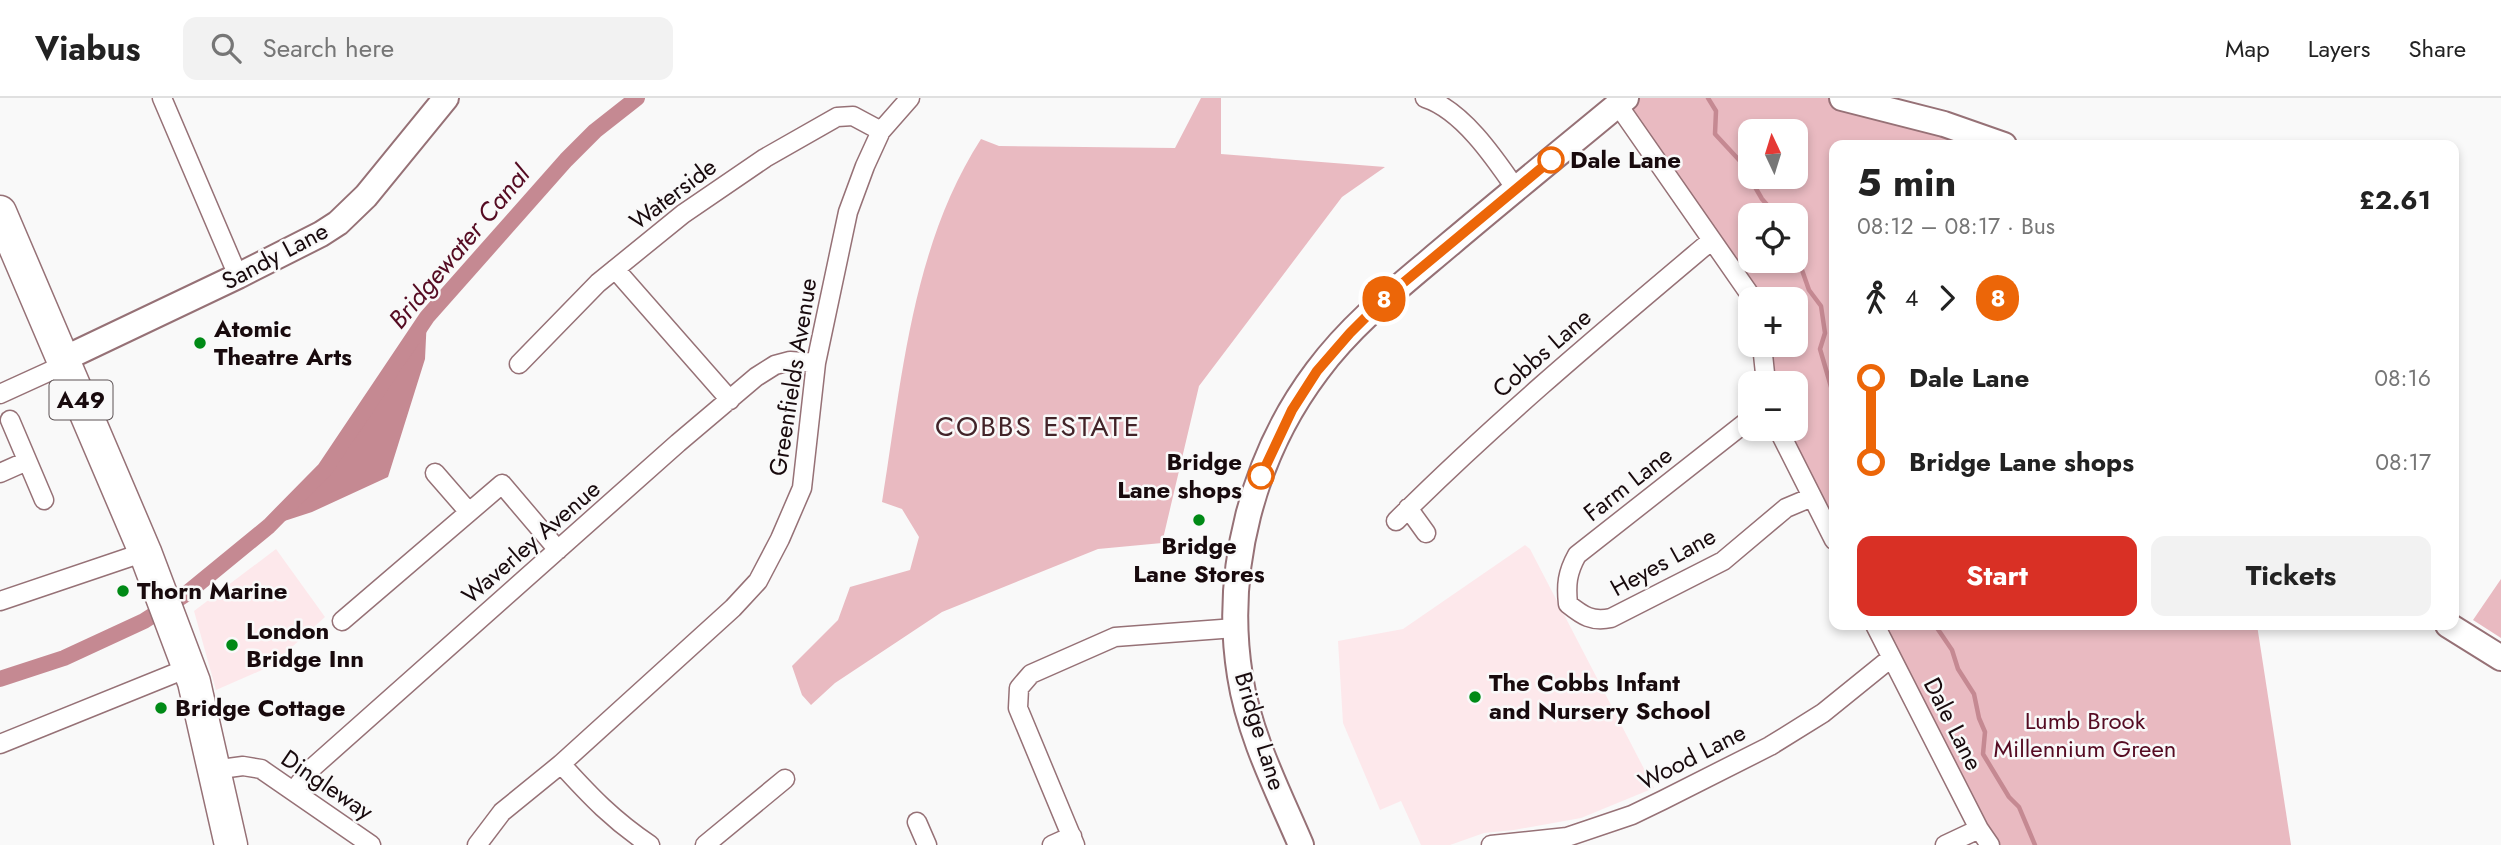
<!DOCTYPE html>
<html lang="en">
<head>
<meta charset="utf-8">
<style>
  :root { --surface:#fff; --page:#f2f2f2; --text:#222; --muted:#767676; --line:#e0e0e0; --accent:#d93025 }
  body { margin:0; font-family:Jost,sans-serif; background:var(--page); color:var(--text); height:100vh; display:flex; flex-direction:column; font-size:26px; white-space:nowrap }
  * { box-sizing:border-box; margin:0 }
  p { font-size:23px; color:var(--muted) }
  .icon { flex:none; width:38px; height:38px; fill:none; stroke:currentColor; stroke-width:2; stroke-linecap:round; stroke-linejoin:round }
  .map { position:relative; flex:1; overflow:hidden }
  .side { position:absolute; left:1829px; top:42px; width:630px; height:490px; display:flex; flex-direction:column; background:var(--surface); border-radius:14px; box-shadow:0 4px 10px #0003 }
  .side>* { flex:none }
  .badge { padding:0 14px; border-radius:23px; font-size:24px; line-height:46px }
  .needle { width:46px; rotate:356deg }
  .buttons { position:absolute; left:1738px; top:21px; display:grid; gap:14px }
  .buttons a { display:grid; place-items:center; width:70px; height:70px; border-radius:14px; background:var(--surface); box-shadow:0 4px 10px #0003; font-size:35px }
  .map>.badge { position:absolute; translate:-50% -50%; box-shadow:0 0 0 4px #fff }
  .legs { display:flex; align-items:center; gap:10px; height:77px; padding:0 28px; font-size:23px }
  .legs p { margin-inline-start:auto }
  .overview { display:flex; align-items:center; justify-content:space-between; height:119px; padding:0 28px }
  h1 { font-size:38px; font-weight:700; line-height:52px }
  .button { display:flex; gap:14px; margin-top:auto; padding:14px 28px }
  .button a { flex:1; height:80px; border-radius:14px; background:var(--accent); color:#fff; font-size:28px; font-weight:700; line-height:80px; text-align:center }
  .button a+a { background:var(--page); color:var(--text) }
  ul { padding:0 28px; list-style:none }
  li { display:flex; align-items:center; gap:24px; height:84px; font-size:26px }
  li i { display:grid; place-items:center; width:10px; height:100%; margin:0 9px; background:currentColor }
  li i::after { content:''; width:18px; height:18px; margin:-9px; border:5px solid; border-radius:50%; background:var(--surface) }
  li p { margin-inline-start:auto }
  li:first-child i { background:linear-gradient(#0000 50%,currentColor 0) }
  li:last-child i { background:linear-gradient(currentColor 50%,#0000 0) }
  header { display:flex; align-items:center; gap:42px; box-sizing:border-box; height:98px; padding:0 35px; background:var(--surface); border-bottom:2px solid var(--line) }
  header strong { font-size:33px }
  nav { display:flex; gap:38px; margin-inline-start:auto; font-size:24px }
  .search { width:490px; height:63px; background:var(--page); display:flex; align-items:center; gap:18px; box-sizing:border-box; padding:0 24px; border-radius:14px; color:var(--muted); font-size:26px }
  .map>svg:first-child { display:block }
  .built { fill:#fde8eb }
  .green { fill:#e9bac1; fill-rule:evenodd }
  .water { fill:#c58992 }
  .lines { fill:none; stroke-linecap:round; stroke-linejoin:round }
  .stream { stroke:#c58992; stroke-width:4.5 }
  .canal { stroke:#c58992; stroke-width:16 }
  .street-casing { stroke:#967176; stroke-width:21 }
  .secondary-casing { stroke:#967176; stroke-width:28 }
  .highway-casing { stroke:#967176; stroke-width:35 }
  .street { stroke:#fff; stroke-width:18 }
  .secondary { stroke:#fff; stroke-width:24 }
  .highway { stroke:#fff; stroke-width:32 }
  .line-1-casing { stroke:#fff; stroke-width:16 }
  .line-1 { stroke:#ec6608; stroke-width:10 }
  .stop-1-dot { fill:#fff; stroke:#ec6608; stroke-width:3.5 }
  .poi-dot { fill:#008a16; stroke:#f9f9f9; stroke-width:2.5 }
  .labels { text-anchor:middle; stroke-width:5; stroke-linejoin:round; paint-order:stroke }
  .shield { fill:#f9f9f9; stroke:#5c5254; stroke-width:2 }
  .shield-label { font-size:23px; font-weight:bold; fill:#180a0d }
  .stop-label { font-size:24px; font-weight:bold; fill:#180a0d; stroke:#f9f9f9; text-anchor:start }
  .street-label { font-size:24px; fill:#180a0d; stroke:#f9f9f9 }
  .poi-label { font-size:24px; font-weight:bold; fill:#180a0d; stroke:#f9f9f9; text-anchor:start }
  .park-label { font-size:24px; fill:#550b22; stroke:#f9f9f9 }
  .water-label { font-size:26px; font-style:italic; fill:#550b22; stroke:#f9f9f9 }
  .quarter-label { font-size:28px; letter-spacing:2px; fill:#422328; stroke:#f9f9f9 }
</style>
</head>
<body>
<header>
<strong>Viabus</strong>
<div class="search"><svg class="icon" aria-label="search" viewBox="0 0 24 24"><circle cx="10" cy="10" r="6"/><path d="M15 15l6 6"/></svg>Search here</div>
<nav><a>Map</a><a>Layers</a><a>Share</a></nav>
</header>
<div class="map">
<svg width="2501" height="747" viewBox="0 0 2501 747">
  <rect width="100%" height="100%" fill="#f9f9f9"/>
  <path class="built" d="M1525,447l5,4 124,239 -73,30 -67,12 -30,3 -34,12h-29l-20,-44 -21,9 -37,-87 -5,-82 65,-12z
    M276,451l49,68 -54,49 -55,24 -22,-79z"/>
  <path class="green" d="M1201,0h20v56l164,13 -43,30 -143,189 -37,157 -64,6 -156,63 -107,71 -24,22 -9,-10 -10,-29 46,-46 12,-33 60,-17 9,-33 -17,-28 -20,-7c20,-123 30,-256 99,-363l18,7 176,2z
    M1626,0h211l156,47h-159v395l-56,-111h18v-46h-30l-4,-38h34v-46h-43l-135,-194zM1750,33h46v46h-46zM1750,117h46v46h-46z
    M2501,481v59l-28,-18z
    M1878,527h379l34,220h-296z"/>
  <path class="water" d="M427,219l-2,42 -37,118 -76,35 -43,14 56,-57z"/>
  <g class="lines">
    <path class="stream" d="M1708,0l8,13 -1,23 25,27 22,38 14,16
      M1796,155l13,37 12,16 4,27 -5,16 14,48
      M1935,527l17,25 6,19 16,25 5,24 6,14 -2,22 26,43 10,10 16,38"/>
    <path class="canal" d="M0,581l64,-21 80,-37 42,-27 83,-68 56,-57 102,-152 139,-157 29,-29 42,-33"/>
    <defs>
      <path id="street" d="M162,0l76,178
        M1425,0c37,12 69,59 91,91
        M1618,7l135,194
        M615,171l115,131
        M1762,247l4,38
        M519,266l79,-81 85,-69 82,-56 72,-41 16,-1 28,15
        M0,296l57,-26 8,-7
        M1750,321l-173,136c-10,18 -11,30 -9,49 15,12 24,18 43,14l112,-57 63,-53 26,-11
        M10,322l34,80
        M1778,331l56,111
        M0,375l27,-12
        M435,375l33,38
        M1408,410l18,25
        M1396,423c100,-100 208,-190 316,-281
        M0,503l145,-49
        M342,523l160,-137 56,66
        M1875,527l104,204 11,16
        M0,646l188,-76
        M561,666c30,33 52,56 89,81
        M213,672l30,-4 18,3 110,76
        M294,692l17,-21 367,-326 78,-66 19,-12 15,-4 26,2
        M917,724l10,23
        M477,747l25,-33 59,-48 172,-156 25,-27 22,-42 22,-51 14,-125 32,-151 17,-46 16,-35 29,-33
        M705,747l80,-66
        M1052,747l20,-9
        M1075,747l-57,-137 1,-20 12,-14 84,-37 120,-9
        M1491,747l76,-8 65,-22 31,-15 107,-54 53,-33 68,-55
        M1945,747l34,-16"/>
      <path id="secondary" d="M1842,0l102,26 60,21
        M65,263l7,-6 166,-79 83,-42 17,-11 28,-27 80,-98
        M2448,527l53,33
        M1301,747c-23,-54 -52,-110 -61,-169 -17,-106 13,-220 77,-305 37,-50 87,-88 134,-128 58,-49 117,-97 175,-145"/>
      <path id="highway" d="M0,114l145,340 49,130 37,163"/>
    </defs>
    <use href="#street" class="street-casing"/>
    <use href="#secondary" class="secondary-casing"/>
    <use href="#highway" class="highway-casing"/>
    <use href="#street" class="street"/>
    <use href="#secondary" class="secondary"/>
    <use href="#highway" class="highway"/>
  </g>
  <g class="lines">
    <defs>
      <path id="line-1" d="M1261,378l31,-66 25,-39 33,-38 35,-35 166,-138"/>
    </defs>
    <use href="#line-1" class="line-1-casing"/>
    <use href="#line-1" class="line-1"/>
  </g>
  <g class="stop-1-dot">
    <circle cx="1551" cy="62" r="12"/>
    <circle cx="1261" cy="378" r="12"/>
  </g>
  <g class="poi-dot">
    <circle cx="200" cy="245" r="7"/>
    <circle cx="1199" cy="422" r="7"/>
    <circle cx="123" cy="493" r="7"/>
    <circle cx="232" cy="547" r="7"/>
    <circle cx="1475" cy="599" r="7"/>
    <circle cx="161" cy="610" r="7"/>
  </g>
  <g class="labels">
    <rect class="shield" x="49.5" y="282.5" width="63" height="39" rx="5"/>
    <g class="shield-label">
      <text x="81" y="310">A49</text>
    </g>
    <g class="stop-label">
      <text x="1570" y="70">Dale Lane</text>
      <text x="1242" y="372" text-anchor="end">Bridge<tspan x="1242" dy="28">Lane shops</tspan></text>
    </g>
    <g class="street-label">
      <text transform="translate(673 96) rotate(-37)" y="8">Waterside</text>
      <text transform="translate(275 158) rotate(-28)" y="8">Sandy Lane</text>
      <text transform="translate(1542 255) rotate(-41)" y="8">Cobbs Lane</text>
      <text transform="translate(793 279) rotate(-81)" y="8">Greenfields Avenue</text>
      <text transform="translate(1628 386) rotate(-38)" y="8">Farm Lane</text>
      <text transform="translate(531 444) rotate(-41)" y="8">Waverley Avenue</text>
      <text transform="translate(1663 464) rotate(-29)" y="8">Heyes Lane</text>
      <text transform="translate(1953 626) rotate(63)" y="8">Dale Lane</text>
      <text transform="translate(1260 633) rotate(73)" y="8">Bridge Lane</text>
      <text transform="translate(1692 659) rotate(-27)" y="8">Wood Lane</text>
      <text transform="translate(327 687) rotate(34)" y="8">Dingleway</text>
    </g>
    <g class="poi-label">
      <text x="214" y="239">Atomic<tspan x="214" dy="28">Theatre Arts</tspan></text>
      <text x="1199" y="456" text-anchor="middle">Bridge<tspan x="1199" dy="28">Lane Stores</tspan></text>
      <text x="137" y="501">Thorn Marine</text>
      <text x="246" y="541">London<tspan x="246" dy="28">Bridge Inn</tspan></text>
      <text x="1489" y="593">The Cobbs Infant<tspan x="1489" dy="28">and Nursery School</tspan></text>
      <text x="175" y="618">Bridge Cottage</text>
    </g>
    <g class="park-label">
      <text x="2085" y="631">Lumb Brook<tspan x="2085" dy="28">Millennium Green</tspan></text>
    </g>
    <g class="water-label">
      <text transform="translate(459 149) rotate(-50)" y="9">Bridgewater Canal</text>
    </g>
    <g class="quarter-label">
      <text x="1038" y="338">COBBS ESTATE</text>
    </g>
  </g>
</svg>
<div class="buttons">
<a><svg class="needle" viewBox="-14 -14 28 28"><path d="M0-13l5 13h-10z" fill="#e53935"/><path d="M0 13l5-13h-10z" fill="#767676"/></svg></a>
<a><svg class="icon" aria-label="locate" viewBox="0 0 24 24"><circle cx="12" cy="12" r="6"/><path d="M12 2v4M12 18v4M2 12h4M18 12h4"/></svg></a>
<a>+</a>
<a>−</a>
</div>
<b class="badge" style="left:1384px;top:201px;background:#ec6608;color:#fff">8</b>
<section class="side">
<div class="overview"><div><h1>5 min</h1><p>08:12 – 08:17 · Bus</p></div><b>£2.61</b></div>
<div class="legs"><svg class="icon" aria-label="walk" viewBox="0 0 24 24"><circle cx="13" cy="4" r="2"/><path d="M13 8l-2 6 4 7M11 14l-3 7M7 12l3-4h3l4 4"/></svg>4<svg class="icon" aria-label="forward" viewBox="0 0 24 24"><path d="M9 5l7 7-7 7"/></svg><b class="badge" style="background:#ec6608;color:#fff">8</b></div>
<ul>
<li><i style="color:#ec6608"></i><b>Dale Lane</b><p>08:16</p></li>
<li><i style="color:#ec6608"></i><b>Bridge Lane shops</b><p>08:17</p></li>
</ul>
<div class="button"><a>Start</a><a>Tickets</a></div>
</section>
</div>
</body>
</html>
